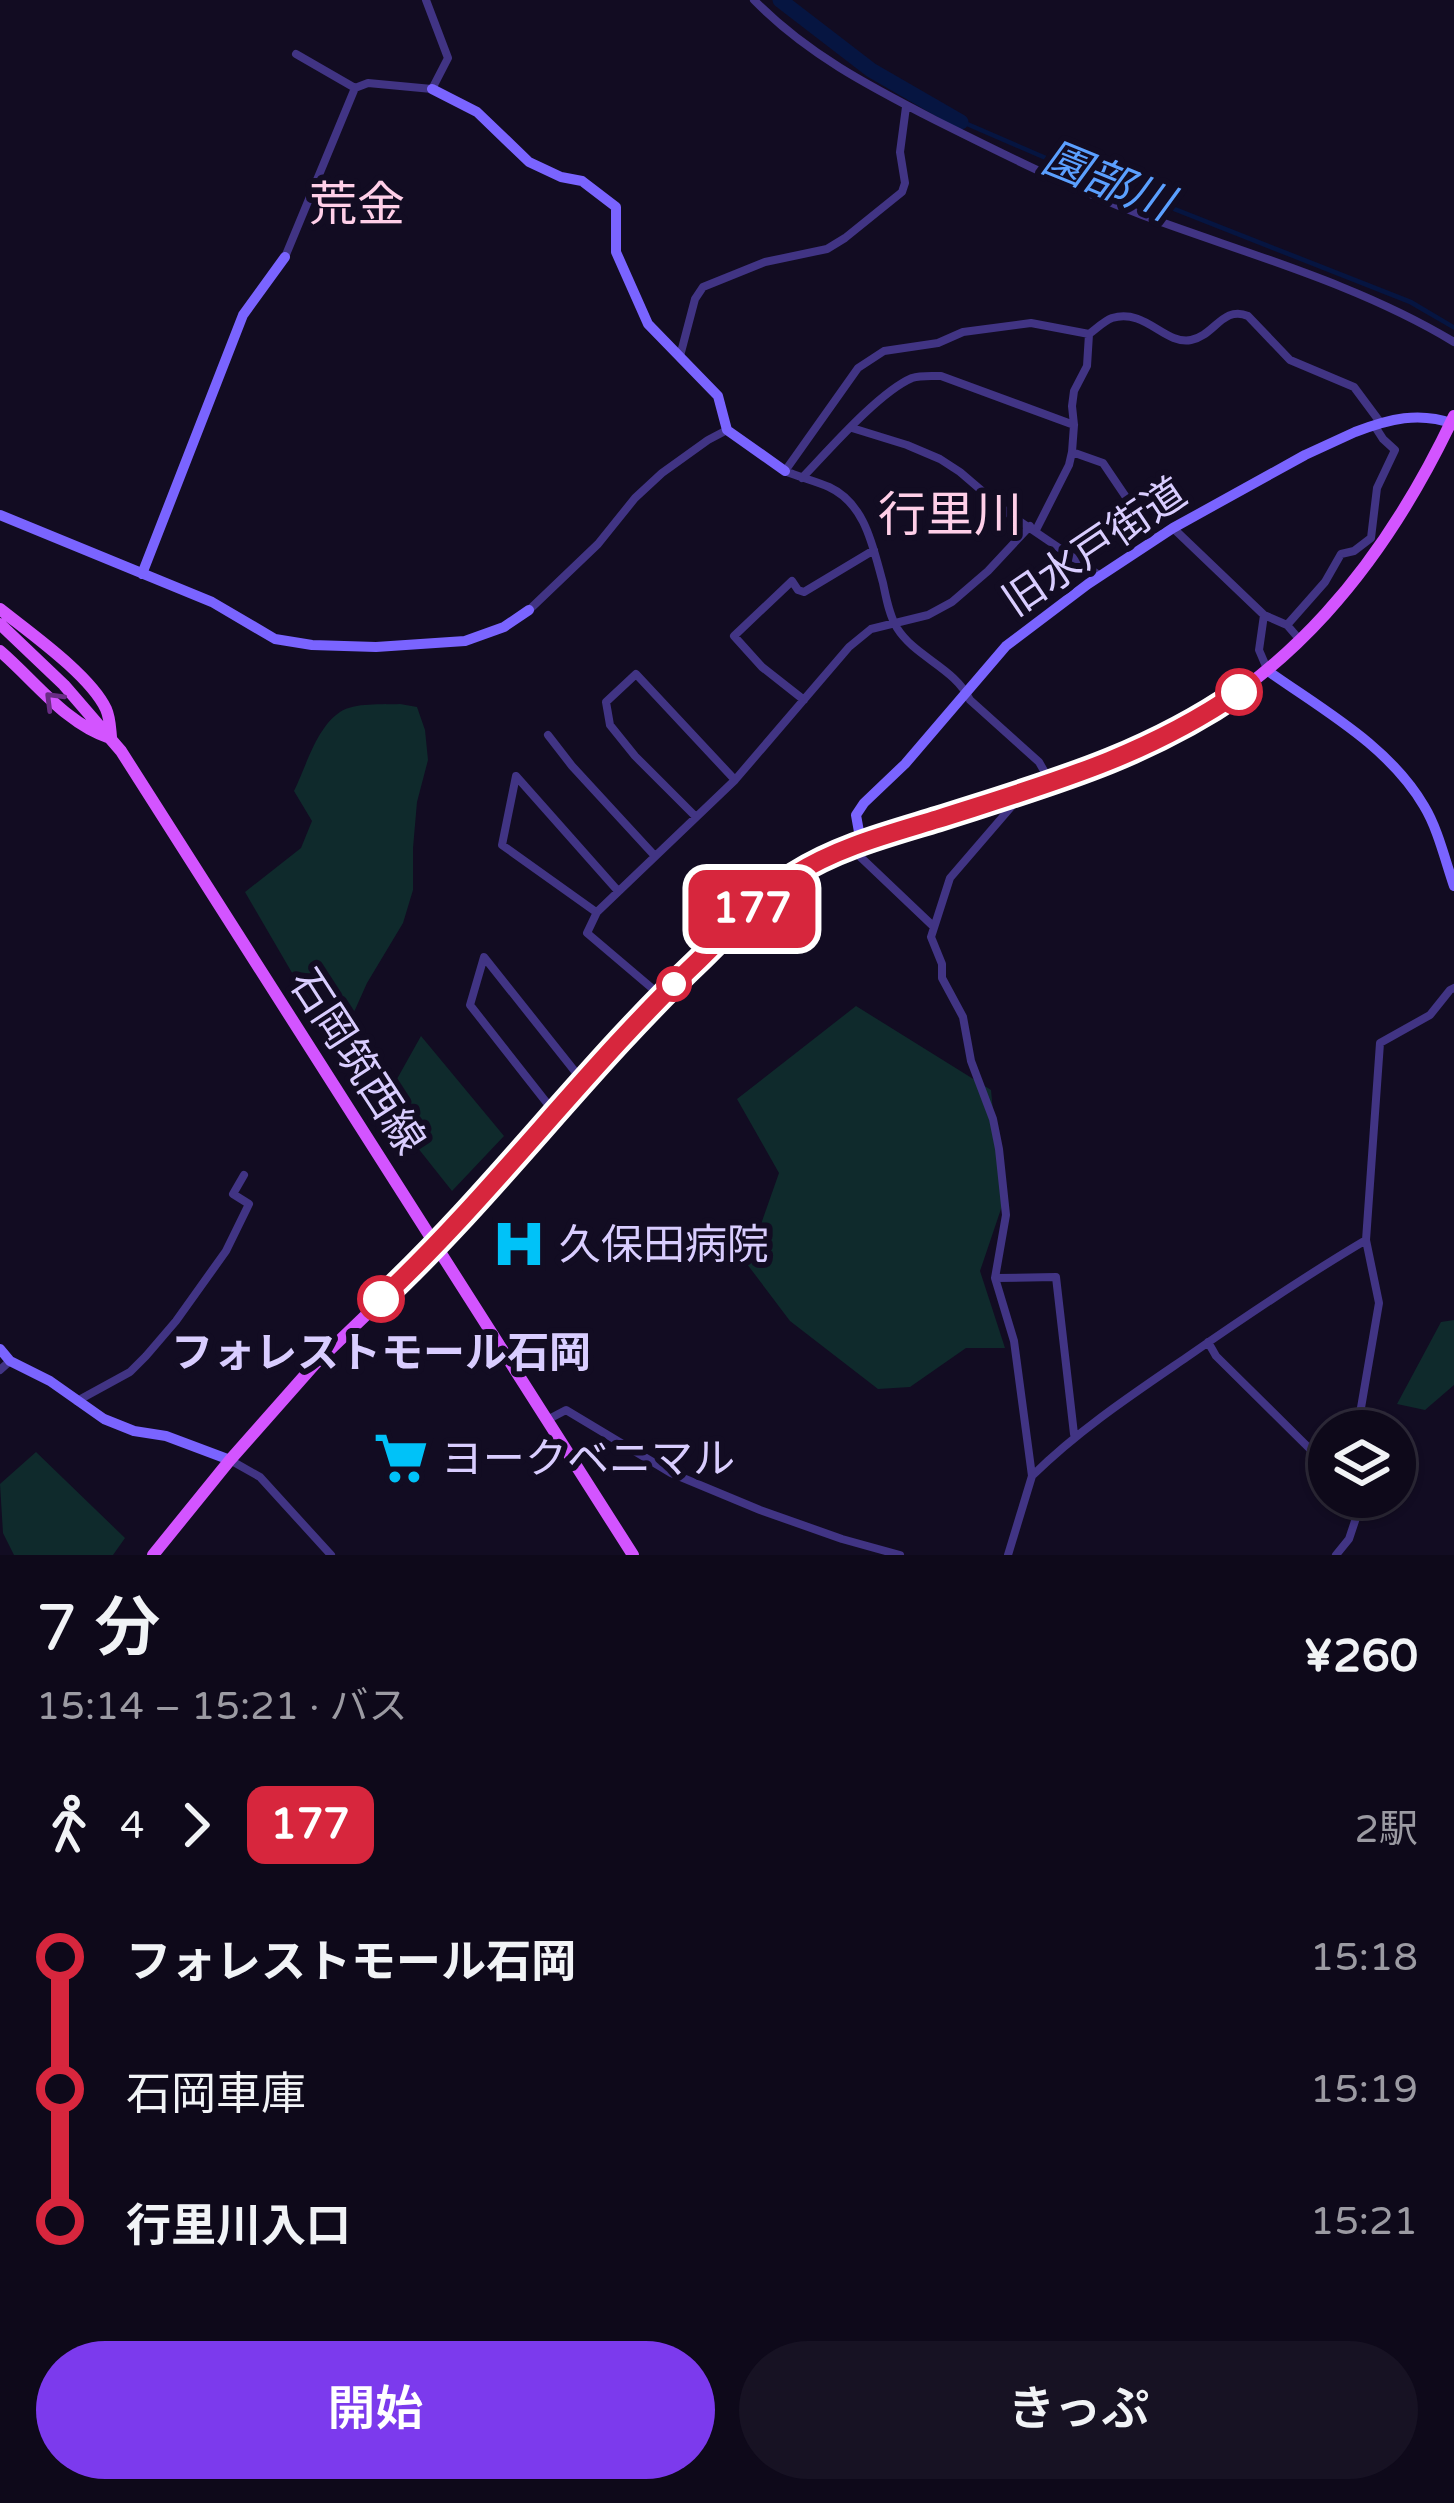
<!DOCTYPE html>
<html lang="ja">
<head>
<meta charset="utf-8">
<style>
  :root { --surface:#0e091a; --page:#171223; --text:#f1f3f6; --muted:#9b9aa2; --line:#2e2a39; --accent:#7c3aed }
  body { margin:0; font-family:"Varela Round","Noto Sans JP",sans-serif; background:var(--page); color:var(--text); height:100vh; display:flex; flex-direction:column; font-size:45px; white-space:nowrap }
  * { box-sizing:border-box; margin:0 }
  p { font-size:39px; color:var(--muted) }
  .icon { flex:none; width:66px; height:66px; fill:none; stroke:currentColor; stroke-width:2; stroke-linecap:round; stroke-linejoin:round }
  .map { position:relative; height:1555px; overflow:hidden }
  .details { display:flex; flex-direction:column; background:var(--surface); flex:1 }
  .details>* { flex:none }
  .badge { padding:0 24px; border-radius:18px; font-size:42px; line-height:78px }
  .controls { position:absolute; left:1308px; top:1410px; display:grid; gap:24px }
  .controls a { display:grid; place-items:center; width:108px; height:108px; border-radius:50%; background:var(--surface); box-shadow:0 3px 9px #0004,0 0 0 3px var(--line); font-size:60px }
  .map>.badge { position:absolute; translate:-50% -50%; box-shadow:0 0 0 6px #fff }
  .legs { display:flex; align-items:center; gap:18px; height:132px; padding:0 36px; font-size:39px }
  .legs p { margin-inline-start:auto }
  .overview { display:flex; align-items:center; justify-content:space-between; height:204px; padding:0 36px }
  h1 { font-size:66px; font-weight:600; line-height:90px }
  .primary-button { display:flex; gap:24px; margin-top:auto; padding:24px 36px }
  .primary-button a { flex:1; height:138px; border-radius:72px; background:var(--accent); color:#fff; font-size:48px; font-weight:600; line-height:138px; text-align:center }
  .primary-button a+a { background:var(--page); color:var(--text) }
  ul { padding:0 36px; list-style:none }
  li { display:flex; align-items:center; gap:42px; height:132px; font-size:45px }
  li i { display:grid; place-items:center; width:18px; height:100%; margin:0 15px; background:currentColor }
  li i::after { content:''; width:30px; height:30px; margin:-15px; border:9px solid; border-radius:50%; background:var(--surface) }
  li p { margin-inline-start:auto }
  li:first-child i { background:linear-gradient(#0000 50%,currentColor 0) }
  li:last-child i { background:linear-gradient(currentColor 50%,#0000 0) }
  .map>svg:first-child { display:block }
  .green { fill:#0f2a2c }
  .water { fill:#061541 }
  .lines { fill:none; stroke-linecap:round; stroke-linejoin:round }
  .river { stroke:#061541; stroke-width:15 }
  .street { stroke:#413484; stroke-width:8 }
  .secondary { stroke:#7a64ff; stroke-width:10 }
  .primary { stroke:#d354ff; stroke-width:12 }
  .oneway { stroke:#692c85 }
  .line-1-casing { stroke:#fff; stroke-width:27 }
  .line-1 { stroke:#d7263d; stroke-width:18 }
  .stop-1-dot { fill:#fff; stroke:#d7263d; stroke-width:6 }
  .labels { text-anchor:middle; stroke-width:12; stroke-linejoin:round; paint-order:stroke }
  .street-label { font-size:42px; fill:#d9cdff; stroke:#120c22 }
  .poi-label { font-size:42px; fill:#d9cdff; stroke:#120c22; text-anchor:start }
  .stop-label { font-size:42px; font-weight:bold; fill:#d9cdff; stroke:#120c22 }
  .water-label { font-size:45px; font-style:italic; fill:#5ba0ff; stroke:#120c22 }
  .quarter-label { font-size:48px; fill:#ffcfe8; stroke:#120c22 }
</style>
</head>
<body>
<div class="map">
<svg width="1454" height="1555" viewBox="0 0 1454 1555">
  <rect width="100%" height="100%" fill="#120c22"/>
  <path class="green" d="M400,704l17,3 8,23 3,30 -11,42 -4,46v42l-10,33 -36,60 -30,67 -92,-158 56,-44 11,-27 -18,-30c12,-24 22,-63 46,-79 15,-10 42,-7 60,-8z
    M856,1006l135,84 11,116 -22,65 25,77h-39l-56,39 -32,2 -88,-68 -43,-57 32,-91 -42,-74z
    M421,1036l83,100 -52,55 -69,-87z
    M1454,1320v65l-29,25 -28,-6 44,-82z
    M36,1452l89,86 -12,17h-99l-11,-22 -3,-49z"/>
  <path class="water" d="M945,112l111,48 356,140 42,25v5l-45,-26 -355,-140 -111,-48z"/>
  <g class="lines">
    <path class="river" d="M780,0l91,70 90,52"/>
    <path class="street" d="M754,0c53,54 115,86 181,120 68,34 136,68 207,95 105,39 216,69 312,127
      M296,54l59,34
      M285,257l70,-169 13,-5 64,6 16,-31 -22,-58
      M1089,334l-2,32 -13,25 -2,15 2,19 -2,27 31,11 52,77
      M680,356l15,-57 8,-12 62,-25 62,-13 18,-11 57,-46 3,-9 -5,-31 6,-45
      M852,428l55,17 33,14 20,13 49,42 90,61
      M802,478c26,-27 77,-86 110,-100 9,-3 19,-2 29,-2l133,49
      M1173,528l91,87 -5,35 9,21
      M1036,530l33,-65 3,-13
      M529,610l69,-66 37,-46 27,-25 46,-33 19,-10
      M1264,615l23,10
      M1300,640l-13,-15 38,-43 16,-28 13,-3 17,-13 6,-50 18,-38 -12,-11 -9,-14
      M804,700l-42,-33 -28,-31 58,-55 6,9 6,2 70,-42
      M548,735l24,31 82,89
      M1051,783l-12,-21 -69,-62c-15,-32 -55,-43 -73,-72 -8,-13 -11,-31 -14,-45 -10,-35 -17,-79 -54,-96 -14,-6 -30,-10 -44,-16l73,-103 26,-17 54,-8 25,-11 68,-9 58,11c7,-5 15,-13 23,-16 34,-10 52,27 79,22 23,-4 32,-35 57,-24l42,44 64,27 26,35
      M696,817l-61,-61 -25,-31 -4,-23 30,-28 99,106
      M852,849l81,77
      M596,912l-94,-67 14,-69 102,115
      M660,995l-73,-62 10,-21 138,-132 114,-133 22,-18 57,-14 24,-13 36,-31 42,-45
      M554,1112l-84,-107 14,-48 97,122
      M996,1278l60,-1 18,157
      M1208,1342l8,14 100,99 13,9
      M0,1370l10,-9
      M77,1401l53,-29 16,-16 30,-35 50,-70 23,-47 -16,-10 11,-19
      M547,1420l19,-10 105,63 89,37 82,29 58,16
      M1357,1431l22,-128 -13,-63 14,-197 50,-28 20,-25 4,-2
      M230,1460l30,17 71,78
      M1033,1475c47,-46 100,-81 154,-118 59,-41 118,-81 179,-117
      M1008,1555l24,-79 -18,-135 -19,-63 11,-63 -7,-66 -6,-30 -22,-58 -8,-44 -21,-39v-14l-11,-27 19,-59 62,-72 -1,-9
      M1336,1555l13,-16 14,-42"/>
    <path class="secondary" d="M432,89l45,23 52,50 32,15 21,4 34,26v45l32,72 70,72 9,34 58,41
      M0,515l212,87 63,37 37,6 64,2 89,-6 39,-14 25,-17
      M142,574l101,-259 42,-58
      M1268,671c55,39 121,75 156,135 14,23 21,54 30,80
      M861,843l-5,-28 8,-12 41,-39 101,-118 82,-62 85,-56 132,-73 50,-23c34,-13 64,-21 99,-8
      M0,1349l10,12 40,20 54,38 30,12 32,5 64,24"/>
    <path class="primary" d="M0,609c30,24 90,66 106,100 4,9 4,18 5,28
      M0,624l64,61 57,66 512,804
      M0,651c35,30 66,73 110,87
      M153,1555l77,-95 84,-95 124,-119 144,-166 79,-84 108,-103 40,-28 33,-15c97,-36 200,-56 294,-98 152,-69 248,-188 318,-336"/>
  </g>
  <defs><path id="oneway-chevron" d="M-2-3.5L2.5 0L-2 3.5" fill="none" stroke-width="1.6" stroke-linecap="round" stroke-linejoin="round" transform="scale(3)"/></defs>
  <use class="oneway" href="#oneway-chevron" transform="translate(53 700) rotate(-135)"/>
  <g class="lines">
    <defs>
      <path id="line-1" d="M381,1299c113,-106 205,-232 318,-339 30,-29 59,-63 95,-85 44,-28 95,-41 144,-56 109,-35 205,-61 301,-127"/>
    </defs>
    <use href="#line-1" class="line-1-casing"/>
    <use href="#line-1" class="line-1"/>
  </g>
  <defs>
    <symbol id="hospital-bare" viewBox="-9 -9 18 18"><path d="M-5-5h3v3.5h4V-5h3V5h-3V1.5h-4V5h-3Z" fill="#00c2f8" stroke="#120c22" stroke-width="2.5" paint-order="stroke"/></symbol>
    <symbol id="supermarket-bare" viewBox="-9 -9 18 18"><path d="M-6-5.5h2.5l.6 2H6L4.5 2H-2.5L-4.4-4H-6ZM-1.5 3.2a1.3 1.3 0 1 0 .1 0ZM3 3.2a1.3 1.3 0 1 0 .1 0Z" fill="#00c2f8" stroke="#120c22" stroke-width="2.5" paint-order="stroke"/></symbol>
  </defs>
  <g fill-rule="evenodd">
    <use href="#hospital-bare" x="481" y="1206" width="76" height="76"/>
    <use href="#supermarket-bare" x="363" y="1420" width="76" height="76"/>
  </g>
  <g class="stop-1-dot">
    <circle cx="1239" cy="692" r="21"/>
    <circle cx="674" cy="984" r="15"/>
    <circle cx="381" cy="1299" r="21"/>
  </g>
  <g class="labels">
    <g class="street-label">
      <text transform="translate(1094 546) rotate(-34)" y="15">旧水戸街道</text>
      <text transform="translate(358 1061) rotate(57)" y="15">石岡筑西線</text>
    </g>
    <g class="poi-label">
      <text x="559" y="1259">久保田病院</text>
      <text x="441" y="1473">ヨークベニマル</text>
    </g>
    <g class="stop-label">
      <text x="381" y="1367">フォレストモール石岡</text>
    </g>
    <g class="water-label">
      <text transform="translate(1108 180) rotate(22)" y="16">園部川</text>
    </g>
    <g class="quarter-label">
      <text x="357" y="221">荒金</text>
      <text x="950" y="531">行里川</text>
    </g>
  </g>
</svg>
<div class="controls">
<a><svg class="icon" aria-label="layers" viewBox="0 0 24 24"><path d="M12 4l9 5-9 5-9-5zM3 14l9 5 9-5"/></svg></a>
</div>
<b class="badge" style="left:752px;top:909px;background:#d7263d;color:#fff">177</b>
</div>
<section class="details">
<div class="overview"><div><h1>7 分</h1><p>15:14 – 15:21 · バス</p></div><b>¥260</b></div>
<div class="legs"><svg class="icon" aria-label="walk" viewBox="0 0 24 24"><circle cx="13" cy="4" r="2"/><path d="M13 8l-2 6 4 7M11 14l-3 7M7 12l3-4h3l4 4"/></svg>4<svg class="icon" aria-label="forward" viewBox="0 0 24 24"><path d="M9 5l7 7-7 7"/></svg><b class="badge" style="background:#d7263d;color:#fff">177</b><p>2駅</p></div>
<ul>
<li><i style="color:#d7263d"></i><b>フォレストモール石岡</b><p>15:18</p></li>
<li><i style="color:#d7263d"></i><span>石岡車庫</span><p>15:19</p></li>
<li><i style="color:#d7263d"></i><b>行里川入口</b><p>15:21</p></li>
</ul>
<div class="primary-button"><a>開始</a><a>きっぷ</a></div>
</section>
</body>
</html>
